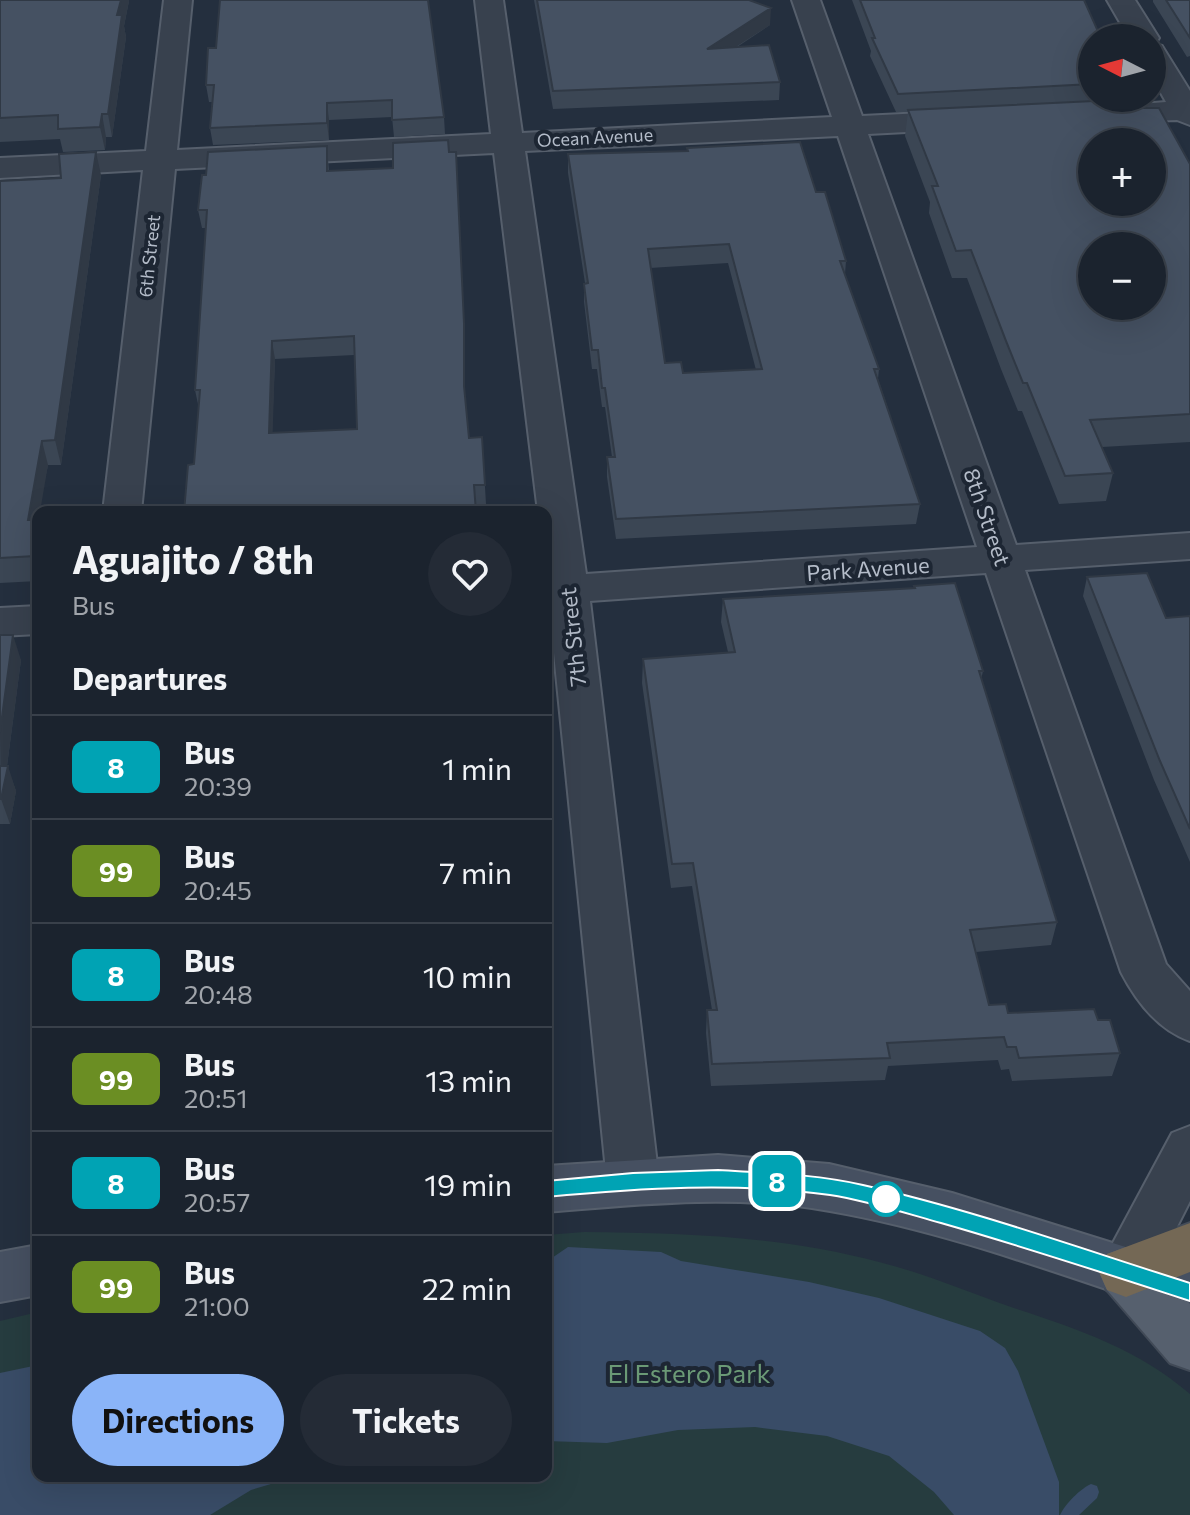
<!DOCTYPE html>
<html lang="en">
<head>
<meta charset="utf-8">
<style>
  :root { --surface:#1b232e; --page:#242b36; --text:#f1f3f6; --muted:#a0a4aa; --line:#39404a; --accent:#8ab4f8 }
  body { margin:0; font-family:Commissioner,sans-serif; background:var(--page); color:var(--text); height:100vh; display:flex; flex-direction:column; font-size:30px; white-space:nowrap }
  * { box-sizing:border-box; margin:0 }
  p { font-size:26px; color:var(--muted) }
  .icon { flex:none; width:44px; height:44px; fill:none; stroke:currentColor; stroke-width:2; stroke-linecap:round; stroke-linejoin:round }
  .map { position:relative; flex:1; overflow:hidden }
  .details { position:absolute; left:32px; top:506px; width:520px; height:976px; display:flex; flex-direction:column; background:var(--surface); border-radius:16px; box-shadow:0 8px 32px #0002,0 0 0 2px var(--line) }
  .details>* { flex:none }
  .badge { padding:0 16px; border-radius:12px; font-size:28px; line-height:52px }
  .needle { width:52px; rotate:276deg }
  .fabs { position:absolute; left:1078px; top:24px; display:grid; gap:16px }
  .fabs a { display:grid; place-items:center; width:88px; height:88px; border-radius:50%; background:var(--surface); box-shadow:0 8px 32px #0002,0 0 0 2px var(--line); font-size:40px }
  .map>.badge { position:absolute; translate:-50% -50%; box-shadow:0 0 0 4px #fff }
  h2 { padding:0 40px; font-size:30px; line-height:72px }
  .round { display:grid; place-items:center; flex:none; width:84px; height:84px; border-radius:42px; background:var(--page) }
  .summary { display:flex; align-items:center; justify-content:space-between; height:136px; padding:0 40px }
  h1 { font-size:38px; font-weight:700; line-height:60px }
  .cta { display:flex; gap:16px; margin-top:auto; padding:16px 40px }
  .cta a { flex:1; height:92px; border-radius:48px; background:var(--accent); color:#111; font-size:32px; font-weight:700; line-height:92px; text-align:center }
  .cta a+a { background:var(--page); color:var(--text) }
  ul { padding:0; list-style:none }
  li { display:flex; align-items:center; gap:24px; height:104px; padding:0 40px; border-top:2px solid var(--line) }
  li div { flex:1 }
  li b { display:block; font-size:30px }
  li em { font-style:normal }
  li .badge { min-width:88px; font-weight:700; text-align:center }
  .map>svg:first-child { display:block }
  .green { fill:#263c3f }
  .water { fill:#394c67 }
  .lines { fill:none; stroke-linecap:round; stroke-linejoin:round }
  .stream { fill:#394c67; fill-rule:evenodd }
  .minor-casing { stroke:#565f6c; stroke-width:4 }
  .secondary-casing { stroke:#565f6c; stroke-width:4 }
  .primary-casing { stroke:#414a57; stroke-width:4 }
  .motorway-casing { stroke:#434c59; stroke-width:4 }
  .minor { fill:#38414e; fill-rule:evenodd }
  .secondary { fill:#465061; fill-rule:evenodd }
  .primary { fill:#56606e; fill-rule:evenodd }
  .motorway { fill:#746855; fill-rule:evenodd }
  .wall { fill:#3b4654; fill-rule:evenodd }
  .shaded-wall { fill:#303945 }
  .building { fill:#455162; stroke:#303945; stroke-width:2; fill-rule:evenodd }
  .line { fill:#00a3b4; stroke:#fff; stroke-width:2 }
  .stop-dot { fill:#fff; stroke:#00a3b4; stroke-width:4 }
  .labels { text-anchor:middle; stroke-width:8; stroke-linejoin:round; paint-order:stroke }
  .far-street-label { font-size:18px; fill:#b4bcc9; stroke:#1d2633 }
  .street-label { font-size:22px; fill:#b4bcc9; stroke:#1d2633 }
  .near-park-label { font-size:26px; fill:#6b9a76; stroke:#1d2633 }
</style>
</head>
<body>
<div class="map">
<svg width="1190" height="1515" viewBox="0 0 1190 1515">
  <rect width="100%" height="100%" fill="#242f3e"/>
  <path class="green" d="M584,1232c100,1 198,4 295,30 45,11 89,30 132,45 64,21 128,42 179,87v121h-1190v-194l38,-9v164h508v-241z"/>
  <path class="water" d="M568,1247l93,5 20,9 128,21 70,16 101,33 25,17 13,23 41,111v33h-105l-20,-23 -45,-36 -62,-20 -72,-9 -77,3 -71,13 -61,-2v-179z
    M38,1365v111h260l-47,14 -41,25h-210v-142z"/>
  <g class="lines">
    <path class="stream" d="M1091,1484l6,2 2,6 -2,6 -18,17h-19c5,-11 20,-26 31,-31z"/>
    <defs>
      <path id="minor" d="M164,0h28l-15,150 314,-16 -16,-134h28l19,133 310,-16 -40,-117h28l42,116 102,-5 11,2 4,7 -4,7 -11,2 -96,5 148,411 174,-12v26l-165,11 141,394 24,27v50c-32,-11 -54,-40 -69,-69l-135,-399 -396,28 69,580 -7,16 -19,7 -19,-7 -7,-16 -58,-578 -3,1v-92h-8l-44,-359 -319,16 -34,343h-38l40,-342 -143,8v-20l146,-7zM838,136l139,411 -391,27 -61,-423z
        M1107,0h28l24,38 -4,6 7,2 28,45v34l-13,-5 -76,3 -11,-3 -4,-6 4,-6 76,-6 -14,-25v-39h-23z
        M38,606v28l-38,2v-28z
        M1190,1126v75l-45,89 -19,7 -19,-7 -8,-18 8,-18 65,-121z"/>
      <path id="secondary" d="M718,1155l111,9 123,29 238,74v50c-118,-38 -238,-85 -360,-106 -93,-17 -190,-7 -284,1v-46z
        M38,1245v50l-38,7v-50z"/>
      <path id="primary" d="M1126,1247l19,7 45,50v66l-20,-7 -63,-73 -8,-18 8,-18z"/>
      <path id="motorway" d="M1190,1223v49l-64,25 -19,-7 -8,-18 8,-18z"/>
    </defs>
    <use href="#minor" class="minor-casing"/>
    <use href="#secondary" class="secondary-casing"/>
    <use href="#primary" class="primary-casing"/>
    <use href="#motorway" class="motorway-casing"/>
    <use href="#minor" class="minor"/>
    <use href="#secondary" class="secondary"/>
    <use href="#primary" class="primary"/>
    <use href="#motorway" class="motorway"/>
  </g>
  <path class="wall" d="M0,0l129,1 -5,25 2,11 -14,100h-6l-1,13 -42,2 -3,-13 -60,3z
    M220,0l224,117 1,17 -51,3 -2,-20 -63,3v20l-116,5 -3,-17 2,-26h-3l-3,-17 10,-37z
    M534,0h215l21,25 -33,22 43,35 -1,18 -226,9z
    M852,0h232l8,38v60h26v2l23,8 49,56v278l-88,5 11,26 -7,28 -47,3 -37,-93h-4l-17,-42 -34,-91h-15l-23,-65 1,-11 -25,-66 3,-24h-12l-26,-56 1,-5z
    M1153,0h37v56l-3,1 -34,-55z
    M327,146l2,25 136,171v56l4,40 13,-1 4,67h-11l-281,-40 5,-55 -4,-19 11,-162h-4l-4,-18 8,-35zM354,355l3,74 -85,4 3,-74z
    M687,148l129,44 30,69 -1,13 34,95 -1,10 42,125 -4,20 -300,15 -9,-62v-20h5l-7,-50h-3l-5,-38h-5l-8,-67v-18l1,-1 -17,-110v-19l119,-3zM728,263l28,107 -73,3 -18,-10 -15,-95z
    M101,175l-40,290h-13l-10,47v69l-38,2v-402z
    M1087,577l79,41 24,-2v246l-36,-82 -71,-184z
    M914,586l69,85 -2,9 76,242 -6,23 -75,7 13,53 19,8 90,7 22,33 -8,23 -100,5 -3,-12 -8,1 -3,-10 -110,6 -3,14 -174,6 -5,-53 1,-23h5l-20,-124 -21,2 -29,-205 1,-24 85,-7 -7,-30 2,-23 191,-10z
    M0,635l21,25 -14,106 9,25 -6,33h-10z"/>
  <path class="shaded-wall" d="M121,0h8v1l-5,25 2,11 -14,100 -4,-23 9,-99z
    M771,8l-1,17 -64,41 1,-17z
    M327,103l2,17v20l-2,-17z
    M102,114l4,23 -1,13 -5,-23z
    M96,152l5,23 -40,290 -6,-25z
    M456,152l9,190v63l-1,-19z
    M272,341l3,18 -3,93 -3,-19z
    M42,441l6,24 -8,47h-2v11l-10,-3z
    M38,532v35l-3,-11z
    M13,635l8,25 -16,121 3,-15 8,25 -6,33 -9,-25 -1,-67z"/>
  <path class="building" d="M0,0h121l-4,15h5l-14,99h-6l-2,13 -42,2v-14l-58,3z
    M220,0h208l16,117 -52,3v-20l-65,3v20l-117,5 4,-43h-8l2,-37h8z
    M537,0h212l22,8 -64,41 62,-4 11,37 -227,9z
    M860,0h224l17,38h-9v46l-194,10 -26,-56h3z
    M1166,0h24v38z
    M1136,99l5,9h18l31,56v250l-100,6 23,53 -48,3 -38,-93h-4l-17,-42 -35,-91 -15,1 -24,-65h6l-30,-76zM1092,142h60v60h-60zM1092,246h60v60h-60z
    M448,140l1,12h7l8,171v63l5,52 13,-1 3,48h-11l2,27h-292l4,-47 6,-1 6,-74h-5l12,-180h-9l4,-35h4l2,-23 119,-6v25l66,-3v-25zM354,336l3,93 -88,4 3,-92z
    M800,142l16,50h9l21,69h-6l39,108h-5l46,135 -304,15 -9,-62h8l-10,-69h-3l-4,-38h-6l-8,-66 4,-1 -20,-129 120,-3 -1,-3zM729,244l33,125 -79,4 -2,-11 -16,1 -17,-114z
    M96,152l-41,288 -13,1 -14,79h10v12l-3,24 -35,2v-377l61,-3 -2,-24z
    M1147,573l19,45 24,-2v213l-30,-68 -73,-184z
    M955,583l28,88h-4l78,251 -87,8 19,75 17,-1 2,9 86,-4 4,11h12l10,33 -101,5 -3,-11h-9l-3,-10 -117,6 3,15 -178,6 -5,-54h10l-24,-147 -21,1 -29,-205 92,-7 -12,-53 192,-11 -1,-2z
    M0,635h13l-13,97z
    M0,766h8l-7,33h-1z"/>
  <path class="line" d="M718,1170c48,3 98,4 145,15 111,25 219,64 327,98v18c-83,-27 -165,-54 -249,-78 -36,-10 -73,-22 -111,-28 -95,-13 -189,-7 -284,2l-7,-2 -2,-6 2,-6 7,-2 87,-8z"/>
  <circle class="stop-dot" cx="886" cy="1199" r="16"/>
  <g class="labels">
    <g class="far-street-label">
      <text transform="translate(595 138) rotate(-3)" y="6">Ocean Avenue</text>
      <text transform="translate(150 256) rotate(-84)" y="6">6th Street</text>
    </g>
    <g class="street-label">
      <text transform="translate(987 517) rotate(71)" y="8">8th Street</text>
      <text transform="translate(868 569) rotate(-4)" y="8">Park Avenue</text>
      <text transform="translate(573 637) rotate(-96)" y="8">7th Street</text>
    </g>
    <g class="near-park-label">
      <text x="689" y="1383">El Estero Park</text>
    </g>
  </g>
</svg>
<div class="fabs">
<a><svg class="needle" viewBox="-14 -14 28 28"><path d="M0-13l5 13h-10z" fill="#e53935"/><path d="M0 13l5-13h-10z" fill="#a0a4aa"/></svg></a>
<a>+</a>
<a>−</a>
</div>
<b class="badge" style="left:777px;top:1181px;background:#00a3b4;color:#fff">8</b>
<section class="details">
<div class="summary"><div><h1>Aguajito / 8th</h1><p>Bus</p></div><a class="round"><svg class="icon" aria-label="heart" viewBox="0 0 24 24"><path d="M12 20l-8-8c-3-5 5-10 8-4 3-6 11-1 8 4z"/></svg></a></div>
<h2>Departures</h2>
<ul>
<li><span class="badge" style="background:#00a3b4;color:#fff">8</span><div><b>Bus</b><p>20:39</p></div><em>1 min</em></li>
<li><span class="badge" style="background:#6b8e23;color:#fff">99</span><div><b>Bus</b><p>20:45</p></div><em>7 min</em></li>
<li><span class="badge" style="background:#00a3b4;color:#fff">8</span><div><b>Bus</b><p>20:48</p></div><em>10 min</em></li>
<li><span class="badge" style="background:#6b8e23;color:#fff">99</span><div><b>Bus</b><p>20:51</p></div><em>13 min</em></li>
<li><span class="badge" style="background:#00a3b4;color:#fff">8</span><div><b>Bus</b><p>20:57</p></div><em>19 min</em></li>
<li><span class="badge" style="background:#6b8e23;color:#fff">99</span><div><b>Bus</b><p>21:00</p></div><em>22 min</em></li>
</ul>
<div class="cta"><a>Directions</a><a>Tickets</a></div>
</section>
</div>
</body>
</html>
